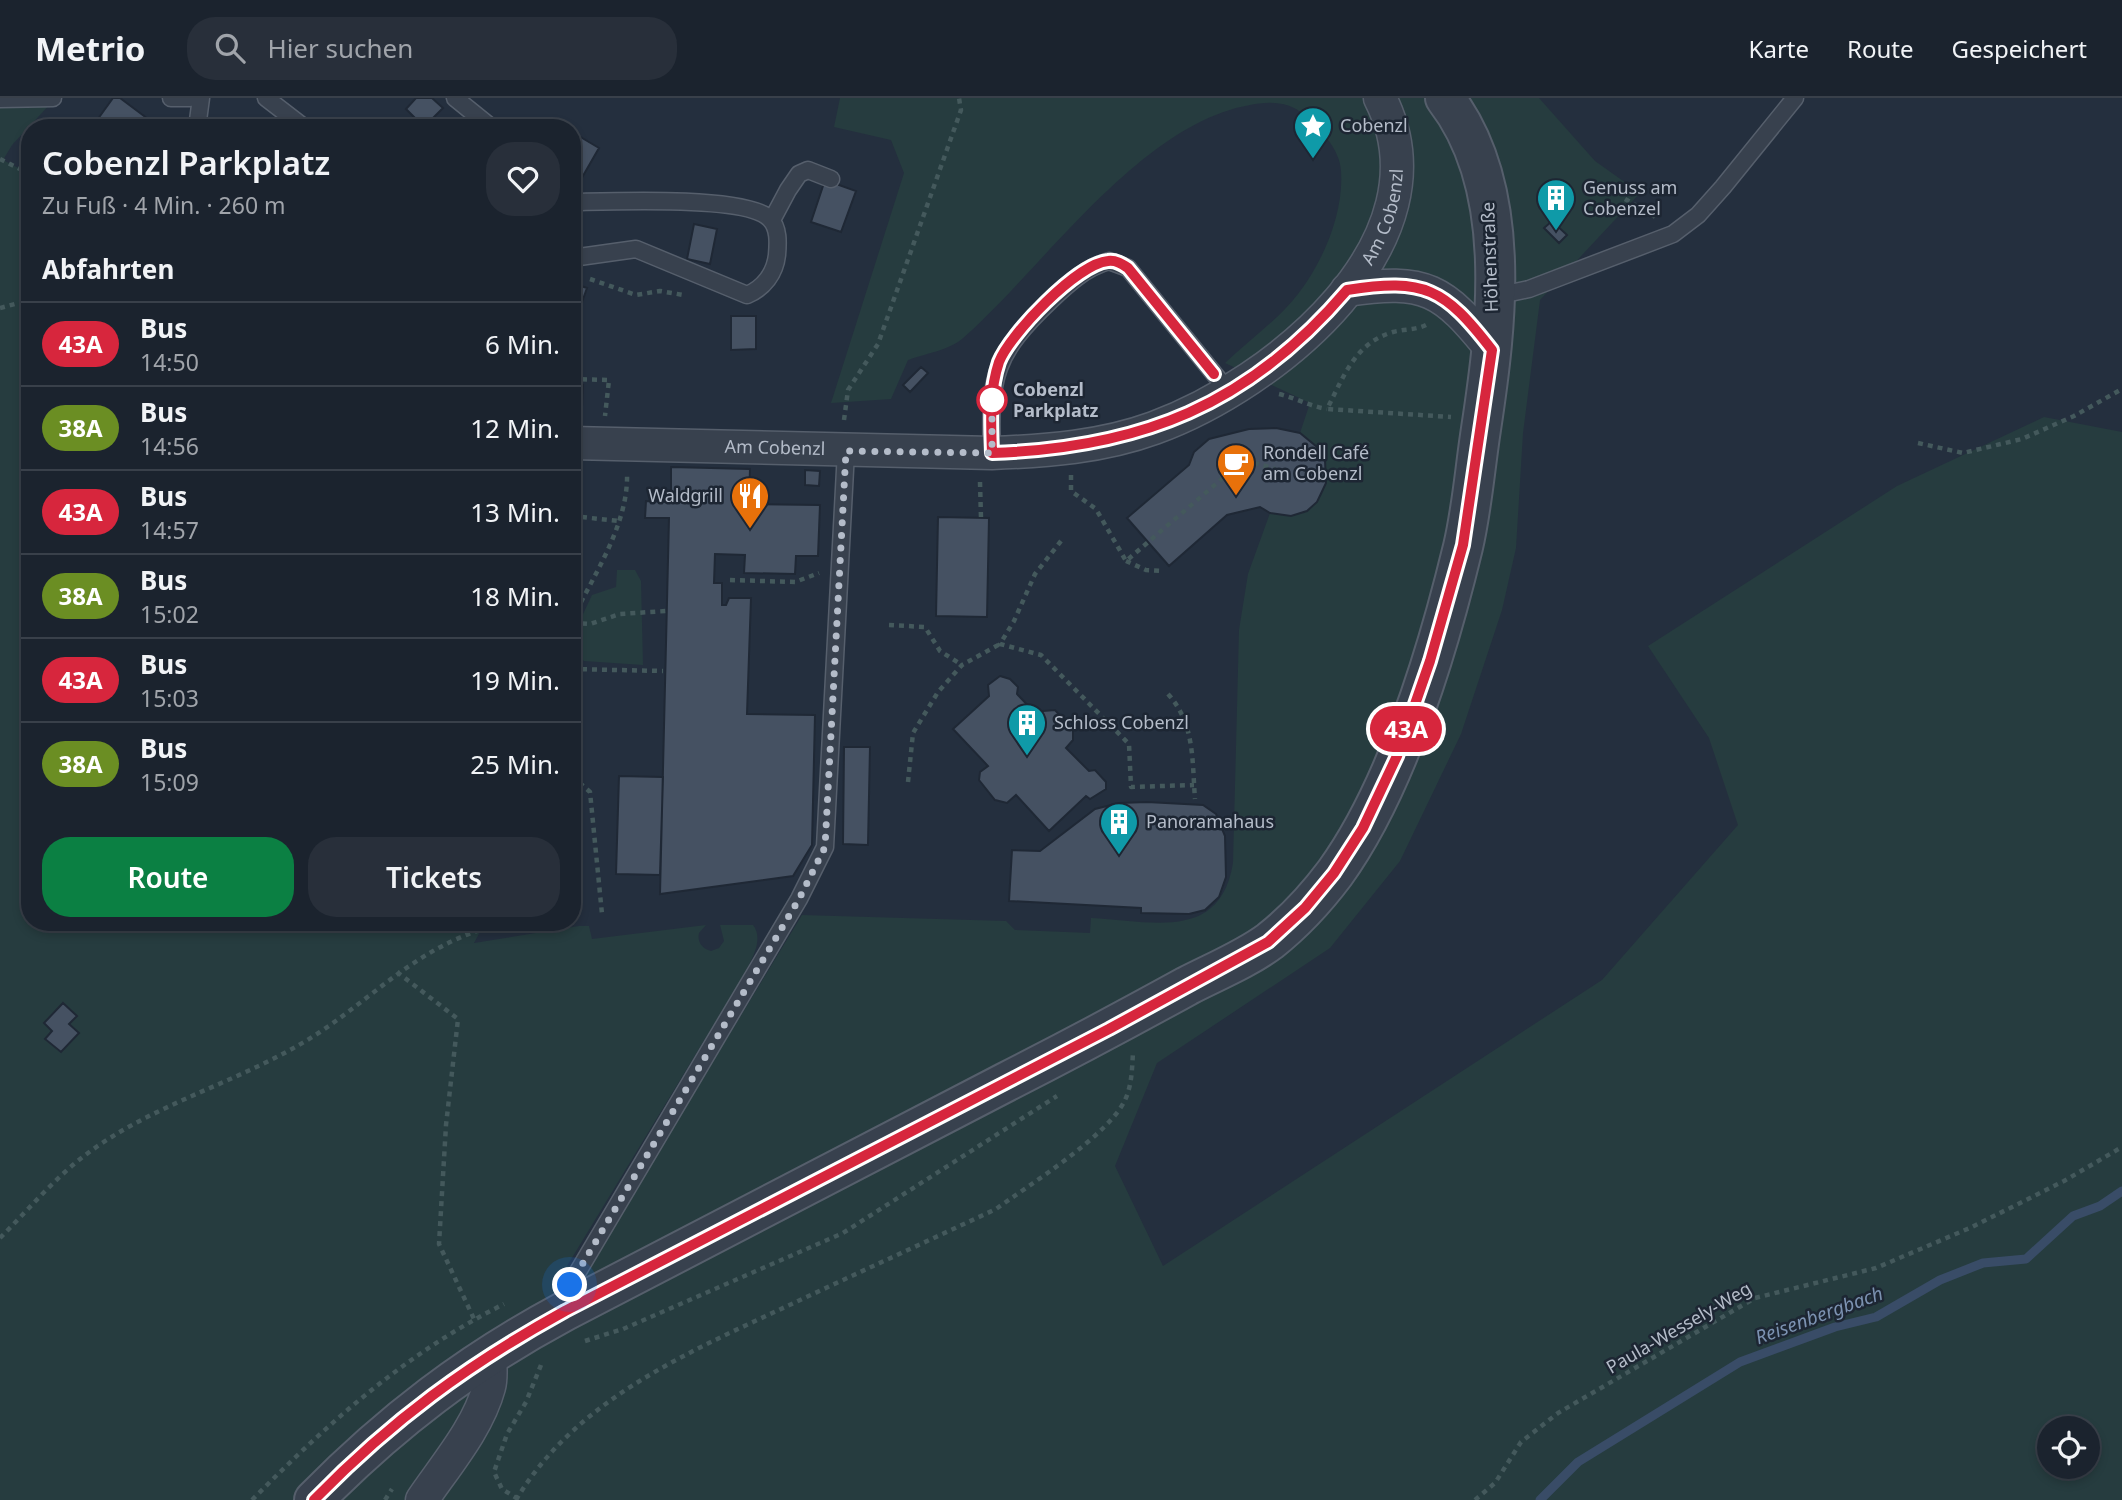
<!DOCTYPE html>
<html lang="de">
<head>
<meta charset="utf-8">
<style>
  :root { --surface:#1b232e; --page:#282f3a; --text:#f1f3f6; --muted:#a0a4aa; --line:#39404a; --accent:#0b8043 }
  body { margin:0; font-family:"Noto Sans",sans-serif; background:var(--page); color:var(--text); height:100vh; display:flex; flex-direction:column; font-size:26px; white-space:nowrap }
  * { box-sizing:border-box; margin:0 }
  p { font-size:23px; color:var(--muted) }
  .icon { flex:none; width:38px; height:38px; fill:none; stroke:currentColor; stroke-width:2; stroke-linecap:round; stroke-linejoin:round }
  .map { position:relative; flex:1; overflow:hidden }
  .side { position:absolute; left:21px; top:21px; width:560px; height:812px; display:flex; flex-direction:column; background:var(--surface); border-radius:28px; box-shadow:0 4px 10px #0003,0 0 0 2px var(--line) }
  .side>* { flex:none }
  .badge { padding:0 14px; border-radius:23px; font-size:24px; line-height:46px }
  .fabs { position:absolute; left:2037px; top:1318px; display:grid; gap:14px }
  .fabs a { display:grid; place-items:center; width:63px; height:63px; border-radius:50%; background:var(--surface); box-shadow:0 4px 10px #0003,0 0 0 2px var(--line); font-size:35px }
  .you { position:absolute; width:35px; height:35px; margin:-18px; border:5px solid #fff; border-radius:50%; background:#1a73e8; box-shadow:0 0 0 10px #1a73e833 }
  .map>.badge { position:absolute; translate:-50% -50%; box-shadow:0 0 0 4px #fff }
  h2 { padding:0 21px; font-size:26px; line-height:63px }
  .round { display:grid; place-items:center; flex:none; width:74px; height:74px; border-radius:28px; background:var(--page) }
  .head { display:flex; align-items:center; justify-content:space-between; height:119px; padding:0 21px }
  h1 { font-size:33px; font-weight:600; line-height:52px }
  .action { display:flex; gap:14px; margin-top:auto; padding:14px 21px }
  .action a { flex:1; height:80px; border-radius:28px; background:var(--accent); color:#fff; font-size:28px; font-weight:600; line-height:80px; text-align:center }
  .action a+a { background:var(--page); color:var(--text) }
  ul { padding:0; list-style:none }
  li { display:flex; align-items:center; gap:21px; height:84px; padding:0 21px; border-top:2px solid var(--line) }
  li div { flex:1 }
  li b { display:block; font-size:26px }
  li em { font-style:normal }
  li .badge { min-width:77px; font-weight:700; text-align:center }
  header { display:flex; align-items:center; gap:42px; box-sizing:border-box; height:98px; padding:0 35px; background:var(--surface); border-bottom:2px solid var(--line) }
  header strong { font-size:33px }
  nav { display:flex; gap:38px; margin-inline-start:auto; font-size:24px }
  .search { width:490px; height:63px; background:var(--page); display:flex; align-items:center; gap:18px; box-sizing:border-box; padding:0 24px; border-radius:28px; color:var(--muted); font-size:26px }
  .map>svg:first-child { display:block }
  .green { fill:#263c3f; fill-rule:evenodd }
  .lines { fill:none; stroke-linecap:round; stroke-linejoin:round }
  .stream { stroke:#394c67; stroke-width:9 }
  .building { fill:#455162; stroke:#1f2835; stroke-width:2 }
  .service-casing { stroke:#565f6c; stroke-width:19 }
  .minor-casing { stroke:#565f6c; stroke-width:35 }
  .tertiary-casing { stroke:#565f6c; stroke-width:42 }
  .path { stroke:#44595c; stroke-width:4.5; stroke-dasharray:5 5; stroke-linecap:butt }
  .service { stroke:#38414e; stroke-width:16 }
  .minor { stroke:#38414e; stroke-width:32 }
  .tertiary { stroke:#38414e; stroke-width:38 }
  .line-casing { stroke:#fff; stroke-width:16 }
  .line { stroke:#d7263d; stroke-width:10 }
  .walk { stroke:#b4bcc9; stroke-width:7; stroke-dasharray:0 12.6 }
  .stop-dot { fill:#fff; stroke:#d7263d; stroke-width:3.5 }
  .labels { text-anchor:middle; stroke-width:5; stroke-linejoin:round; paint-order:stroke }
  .poi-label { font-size:18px; fill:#b4bcc9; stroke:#1d2633; text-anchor:start }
  .street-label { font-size:18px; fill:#b4bcc9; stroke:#1d2633 }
  .stop-label { font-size:18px; font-weight:bold; fill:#b4bcc9; stroke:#1d2633; text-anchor:start }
  .water-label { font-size:19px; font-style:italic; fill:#7c92b1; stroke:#1d2633 }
</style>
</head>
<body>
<header>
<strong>Metrio</strong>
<div class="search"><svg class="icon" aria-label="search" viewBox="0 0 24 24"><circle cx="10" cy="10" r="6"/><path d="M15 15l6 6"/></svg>Hier suchen</div>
<nav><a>Karte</a><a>Route</a><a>Gespeichert</a></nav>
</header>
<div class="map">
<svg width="2122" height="1402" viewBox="0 0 2122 1402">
  <rect width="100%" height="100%" fill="#242f3e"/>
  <path class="green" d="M0,0l53,3 -41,44 -9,15 27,14v748h447l4,8 -7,13 105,-17h10l3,13 114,-14 -7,8c-2,9 3,16 12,18l8,-3 5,-7 -4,-16h33c13,16 -6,42 -14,58l-172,283 24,-4 211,-347 204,6 9,9 75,3 1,-15c61,3 129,24 142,-55l6,-233 9,-56 22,-61c58,13 75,-48 30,-80l10,-30 -85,-40c23,-22 53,-43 73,-69 25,-32 46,-81 43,-123 -1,-22 -21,-42 -37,-56 -14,-14 -36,-14 -54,-10 -110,19 -206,162 -288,234 -13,11 -38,15 -54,21l-17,39 -60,4 73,-230 -13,-33 -57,-13 6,-29h699l56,63 45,32 -100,107 -17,133 -7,115 -14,62 -41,124 -61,127 -70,87 -173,115 -42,103 48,100 439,-286 136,-155 -29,-87 -61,-92 249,-160 147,-69 78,15v1068h-2122zM2049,1330h39v38h-39z
    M617,472h18l6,11 2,84 -59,-4 -11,-10 5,-26 14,-30 24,-8z"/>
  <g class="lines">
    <path class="stream" d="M1540,1402l38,-38 162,-100 95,-35 41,-10 64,-37 43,-17 43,-4 47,-43 27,-10 22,-15"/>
  </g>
  <path class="building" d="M113,0h7l40,30h-58l-7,-5z
    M416,0h16l11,10 -19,19 -18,-18z
    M572,34l27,16 -23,40 -4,-2z
    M825,82l31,11 -15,41 -30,-10z
    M1552,123l15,14 -8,8 -15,-15z
    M694,126l23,5 -7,35 -23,-5z
    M572,185l15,5 -11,31 -4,-1z
    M731,218h25v33l-25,1z
    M921,269l7,6 -18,19 -7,-7z
    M572,286l11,1 -2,43h-9z
    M1276,330l24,5 17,14 8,13 1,23 -9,19 -10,9 -16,5 -21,-3 -10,-6 -33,8 -58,51 -42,-48 62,-53 5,-13 15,-13 40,-10z
    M671,369l79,2 -1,35 71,1 -2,51h-22l-1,18 -51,-1 1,-18 -30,-1 -1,29h8v22h4l3,-7h22l-4,116 68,1 -3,130 -19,31 -133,18 9,-376h-24l1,-17 25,1z
    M805,372l15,1 -1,15 -14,-1z
    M938,419l51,1 -2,99 -51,-1z
    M1000,578l10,3 8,8 -1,7 21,22 5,-5 12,-1 18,20v10l-7,8 23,23 6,-1 11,12v7l-16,10 -4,-3 -37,35 -33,-36 -9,8 -12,-3 -16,-20 1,-8 8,-6 -35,-37 36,-33 -1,-11z
    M844,649h26l-2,98 -25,-1z
    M619,678l44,1 -3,98 -44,-1z
    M1147,704l56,3 13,9 9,22 1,41 -7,20 -14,13 -16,4 -48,-1v-5l-132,-7 3,-51 28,1 55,-42 24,-6z
    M63,905l14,13 -8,8 10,9 -18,19 -16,-13 7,-8 -8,-8z"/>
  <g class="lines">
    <defs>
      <path id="service" d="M171,0h19
        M266,0l39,30
        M455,0l37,30
        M0,1l53,-1
        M197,30l4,-30
        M572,100l9,4c35,-1 168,-6 189,17 9,9 8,24 7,36 -2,18 -13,33 -30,40l-111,-46 -64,9
        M772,122l16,-30 11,-16 9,-4 23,9
        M1496,198l33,-7 144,-55 25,-19 25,-28 72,-89
        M992,355c-3,-77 2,-99 59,-153 18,-17 34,-32 58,-39l19,7 101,124
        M566,1207l4,-20 229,-386 26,-52 21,-396"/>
      <g id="minor">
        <path d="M1347,192c79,-12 96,-1 145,60"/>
        <path id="s1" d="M572,345l420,10c55,-2 110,-6 162,-25 119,-43 299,-187 226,-330"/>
        <path d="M422,1402c23,-34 56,-72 67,-113 3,-10 1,-22 1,-33"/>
      </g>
      <path id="tertiary" d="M314,1402c77,-78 154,-137 251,-189 147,-76 294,-152 441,-229 61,-31 121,-63 181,-96 27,-14 59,-27 83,-45 24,-19 47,-44 65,-68 62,-86 103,-223 128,-326 9,-38 12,-79 18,-118 16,-105 33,-242 -36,-331"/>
    </defs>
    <use href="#service" class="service-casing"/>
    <use href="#minor" class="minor-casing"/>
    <use href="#tertiary" class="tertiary-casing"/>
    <path class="path" d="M0,61l30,15
      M1625,101l32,19
      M590,181l46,16 24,-4 23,4
      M0,210l30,-8
      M1426,227c-10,5 -22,4 -33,7 -38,11 -49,44 -66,77l124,8
      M572,281l37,1 -4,36
      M1279,296c17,4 30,12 48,15
      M844,322l4,-30 30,-46 83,-234 -2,-12
      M1918,345l45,10 59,-14 52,-23 48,-27
      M1071,377v16l25,18 30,52 105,-90 21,-9 23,7
      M980,384l1,36
      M572,418l47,5
      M1061,443l-26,33 -21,47 -14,23 41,11 88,89 2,43 63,-2
      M1126,463l20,9 16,1
      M730,482l65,2 24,-9
      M572,522c22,-46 57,-96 55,-148
      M572,525l18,1 30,-10 46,-3
      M889,527l36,2 15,24 22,14
      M572,571l91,2
      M1168,596c27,30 24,66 27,105
      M572,678l18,16 12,122
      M908,684l5,-49 25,-41 24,-27 38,-21
      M397,874l61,47 -12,106 -7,119 35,75
      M0,1140c27,-27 54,-59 84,-82 70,-54 162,-75 236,-124 58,-39 97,-83 166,-104
      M585,1243l38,-12 220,-96 214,-137
      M518,1401l-16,-10 -8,-17 13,-38 19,-32 15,-37
      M252,1402c76,-77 154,-147 252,-196
      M385,1402l7,-11
      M516,1402c61,-103 178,-150 282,-199 66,-31 132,-61 198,-92 33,-24 112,-73 129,-109 7,-15 7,-31 8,-48
      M1475,1402l20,-17 26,-41 37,-29 197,-115 121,-30 96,-41 92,-46 58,-34"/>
    <use href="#service" class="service"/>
    <use href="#minor" class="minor"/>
    <use href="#tertiary" class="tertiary"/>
  </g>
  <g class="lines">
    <defs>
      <path id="line" d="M314,1402c78,-80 153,-135 251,-189l544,-282 159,-87 37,-34 29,-35 29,-45 34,-72 33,-95 33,-116 29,-195c-48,-62 -67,-72 -145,-60 -98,115 -206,158 -355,163 -1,-30 -3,-61 7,-91 11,-28 78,-98 109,-101 8,-1 14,3 20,7l86,106"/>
    </defs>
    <use href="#line" class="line-casing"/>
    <use href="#line" class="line"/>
    <path class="walk" d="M570,1187l229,-386 26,-52 21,-396 146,2v-58v5"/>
  </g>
  <defs>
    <symbol id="sight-pin" viewBox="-11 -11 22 30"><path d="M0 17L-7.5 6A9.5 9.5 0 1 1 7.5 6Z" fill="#0f9aa8" stroke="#1d2633"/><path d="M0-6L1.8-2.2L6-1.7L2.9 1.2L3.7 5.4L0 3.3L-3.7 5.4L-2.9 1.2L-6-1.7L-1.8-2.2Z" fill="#fff"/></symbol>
    <symbol id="building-pin" viewBox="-11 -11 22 30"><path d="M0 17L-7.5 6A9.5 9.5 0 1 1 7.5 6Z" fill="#0f9aa8" stroke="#1d2633"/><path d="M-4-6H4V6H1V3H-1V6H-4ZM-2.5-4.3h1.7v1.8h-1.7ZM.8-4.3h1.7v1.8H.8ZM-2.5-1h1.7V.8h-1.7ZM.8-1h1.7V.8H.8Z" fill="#fff"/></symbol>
    <symbol id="cafe-pin" viewBox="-11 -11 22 30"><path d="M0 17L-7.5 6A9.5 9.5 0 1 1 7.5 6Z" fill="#e8710a" stroke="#1d2633"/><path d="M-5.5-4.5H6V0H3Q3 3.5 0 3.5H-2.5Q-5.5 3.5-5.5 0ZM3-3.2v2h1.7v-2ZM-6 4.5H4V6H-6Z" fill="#fff"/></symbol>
    <symbol id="restaurant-pin" viewBox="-11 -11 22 30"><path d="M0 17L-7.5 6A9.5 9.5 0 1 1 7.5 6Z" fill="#e8710a" stroke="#1d2633"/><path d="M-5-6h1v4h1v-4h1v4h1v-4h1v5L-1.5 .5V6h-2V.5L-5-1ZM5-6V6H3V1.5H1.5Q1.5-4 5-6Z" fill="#fff"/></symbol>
  </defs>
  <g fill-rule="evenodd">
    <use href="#sight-pin" x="1291" y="6" width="44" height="60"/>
    <use href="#building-pin" x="1534" y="78" width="44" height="60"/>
    <use href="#cafe-pin" x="1214" y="343" width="44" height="60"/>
    <use href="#restaurant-pin" x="728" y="376" width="44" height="60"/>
    <use href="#building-pin" x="1005" y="603" width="44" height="60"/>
    <use href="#building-pin" x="1097" y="702" width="44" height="60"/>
  </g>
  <circle class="stop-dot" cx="992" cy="302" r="14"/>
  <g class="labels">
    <g class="poi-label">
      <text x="1340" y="34">Cobenzl</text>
      <text x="1583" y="96">Genuss am<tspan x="1583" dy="21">Cobenzel</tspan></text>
      <text x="1263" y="361">Rondell Café<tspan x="1263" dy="21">am Cobenzl</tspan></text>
      <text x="723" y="404" text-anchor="end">Waldgrill</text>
      <text x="1054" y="631">Schloss Cobenzl</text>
      <text x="1146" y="730">Panoramahaus</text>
    </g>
    <g class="street-label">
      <text dy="6" stroke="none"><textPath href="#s1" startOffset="908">Am Cobenzl</textPath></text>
      <text transform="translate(1490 159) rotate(-92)" y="6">Höhenstraße</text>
      <text dy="6" stroke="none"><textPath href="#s1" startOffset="203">Am Cobenzl</textPath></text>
      <text transform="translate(1679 1230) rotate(-30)" y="6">Paula-Wessely-Weg</text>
    </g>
    <g class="stop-label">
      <text x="1013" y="298">Cobenzl<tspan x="1013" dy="21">Parkplatz</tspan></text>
    </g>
    <g class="water-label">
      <text transform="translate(1819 1217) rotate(-20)" y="7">Reisenbergbach</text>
    </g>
  </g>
</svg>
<div class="fabs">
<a><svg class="icon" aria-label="locate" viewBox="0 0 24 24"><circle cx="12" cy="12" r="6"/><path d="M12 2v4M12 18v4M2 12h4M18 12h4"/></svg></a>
</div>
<div class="you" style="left:570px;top:1187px"></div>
<b class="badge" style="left:1406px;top:631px;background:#d7263d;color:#fff">43A</b>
<section class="side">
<div class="head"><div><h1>Cobenzl Parkplatz</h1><p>Zu Fuß · 4 Min. · 260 m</p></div><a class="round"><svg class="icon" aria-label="heart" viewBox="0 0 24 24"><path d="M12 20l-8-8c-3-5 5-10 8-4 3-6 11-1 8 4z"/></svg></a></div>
<h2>Abfahrten</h2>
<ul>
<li><span class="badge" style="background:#d7263d;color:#fff">43A</span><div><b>Bus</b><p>14:50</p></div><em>6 Min.</em></li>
<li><span class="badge" style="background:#6b8e23;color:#fff">38A</span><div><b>Bus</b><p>14:56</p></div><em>12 Min.</em></li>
<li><span class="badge" style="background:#d7263d;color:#fff">43A</span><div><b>Bus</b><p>14:57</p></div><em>13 Min.</em></li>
<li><span class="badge" style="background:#6b8e23;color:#fff">38A</span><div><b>Bus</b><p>15:02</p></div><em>18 Min.</em></li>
<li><span class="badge" style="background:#d7263d;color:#fff">43A</span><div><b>Bus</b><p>15:03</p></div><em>19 Min.</em></li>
<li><span class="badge" style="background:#6b8e23;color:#fff">38A</span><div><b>Bus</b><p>15:09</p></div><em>25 Min.</em></li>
</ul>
<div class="action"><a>Route</a><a>Tickets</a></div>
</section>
</div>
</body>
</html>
